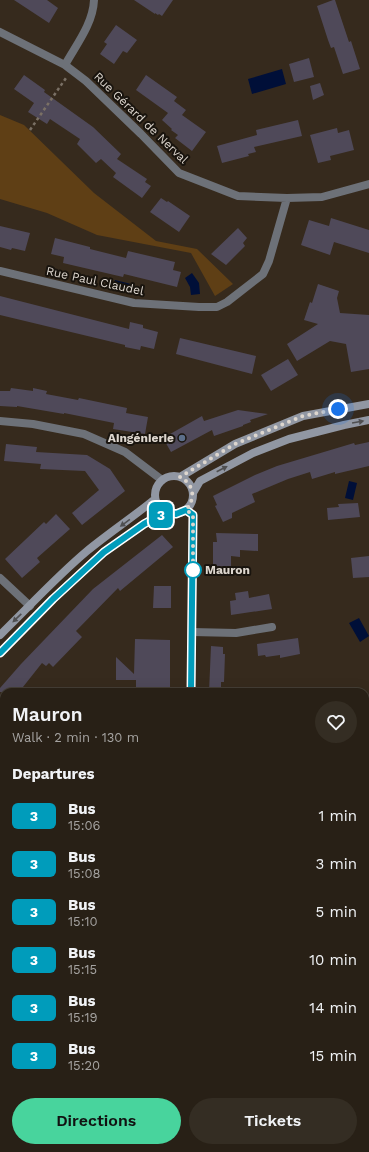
<!DOCTYPE html>
<html lang="en">
<head>
<meta charset="utf-8">
<style>
  :root { --surface:#282016; --page:#342d23; --text:#f1f3f6; --muted:#a5a3a1; --line:#443e35; --accent:#48d49d }
  body { margin:0; font-family:"Work Sans",sans-serif; background:var(--page); color:var(--text); height:100vh; display:flex; flex-direction:column; font-size:15px; white-space:nowrap }
  * { box-sizing:border-box; margin:0 }
  p { font-size:13px; color:var(--muted) }
  .icon { flex:none; width:22px; height:22px; fill:none; stroke:currentColor; stroke-width:2; stroke-linecap:round; stroke-linejoin:round }
  .map { position:relative; flex:1; overflow:hidden }
  .details { position:absolute; left:0px; top:688px; width:369px; height:464px; display:flex; flex-direction:column; background:var(--surface); border-radius:12px 12px 0 0; box-shadow:0 4px 16px #0002,0 0 0 1px var(--line) }
  .details>* { flex:none }
  .badge { padding:0 8px; border-radius:6px; font-size:14px; line-height:26px }
  .you { position:absolute; width:20px; height:20px; margin:-10px; border:3px solid #fff; border-radius:50%; background:#1a73e8; box-shadow:0 0 0 6px #1a73e833 }
  .map>.badge { position:absolute; translate:-50% -50%; box-shadow:0 0 0 2px #fff }
  h2 { padding:0 12px; font-size:15px; line-height:36px }
  .round { display:grid; place-items:center; flex:none; width:42px; height:42px; border-radius:21px; background:var(--page) }
  .head { display:flex; align-items:center; justify-content:space-between; height:68px; padding:0 12px }
  h1 { font-size:19px; font-weight:600; line-height:30px }
  .action { display:flex; gap:8px; margin-top:auto; padding:8px 12px }
  .action a { flex:1; height:46px; border-radius:24px; background:var(--accent); color:#111; font-size:16px; font-weight:600; line-height:46px; text-align:center }
  .action a+a { background:var(--page); color:var(--text) }
  ul { padding:0; list-style:none }
  li { display:flex; align-items:center; gap:12px; height:48px; padding:0 12px }
  li div { flex:1 }
  li b { display:block; font-size:15px }
  li em { font-style:normal }
  li .badge { min-width:44px; font-weight:700; text-align:center }
  .map>svg:first-child { display:block }
  .green { fill:#5f3f15 }
  .water { fill:#000f38 }
  .building { fill:#4f4959 }
  .lines { fill:none; stroke-linecap:round; stroke-linejoin:round }
  .path { stroke:#7a7065; stroke-width:2.5; stroke-dasharray:3 3; stroke-linecap:butt }
  .service { stroke:#6d7178; stroke-width:8 }
  .minor { stroke:#6d7178; stroke-width:8 }
  .secondary { stroke:#9197a3; stroke-width:8 }
  .oneway { fill:#4f4f51 }
  .line-casing { stroke:#fff; stroke-width:9 }
  .line { stroke:#009cbb; stroke-width:6 }
  .walk { stroke:#ddd6ce; stroke-width:4; stroke-dasharray:0 7.2 }
  .service-dot { fill:#5c6f8a; stroke:#19140e; stroke-width:1.5 }
  .stop-dot { fill:#fff; stroke:#009cbb; stroke-width:2 }
  .labels { text-anchor:middle; stroke-width:4; stroke-linejoin:round; paint-order:stroke }
  .street-label { font-size:12px; fill:#ddd6ce; stroke:#19140e }
  .poi-label { font-size:12px; font-weight:bold; fill:#ddd6ce; stroke:#19140e; text-anchor:end }
  .stop-label { font-size:12px; font-weight:bold; fill:#ddd6ce; stroke:#19140e; text-anchor:start }
</style>
</head>
<body>
<div class="map">
<svg width="369" height="1152" viewBox="0 0 369 1152">
  <rect width="100%" height="100%" fill="#362a1d"/>
  <path class="green" d="M0,115l24,10 70,68 62,48 41,8 36,35 -18,12 -24,-43 -94,-18 -50,-22 -47,-14z"/>
  <path class="water" d="M282,69l4,15 -34,10 -4,-15z
    M192,273l7,10 1,11 -9,1 -1,-8 -5,-9z
    M115,280l16,4 -2,7 -16,-4z
    M349,481l8,2 -4,17 -8,-2z
    M359,618l10,18 -9,6 -11,-19z"/>
  <path class="building" d="M14,0h33l11,8 -9,15z
    M134,0h39l-11,16 -3,-2 -1,1 -3,-2v1z
    M333,0h2l14,42 2,-1 9,28 -17,5 -9,-27 -3,1 -3,-8 -11,-34z
    M116,25l21,15 -10,13 -4,-2 -9,13 -14,-10 7,-10 -3,-2z
    M309,58l5,19 -20,5 -5,-18z
    M24,75l21,15 -1,2 49,35 28,27 -4,5 30,20 -2,3 6,4 -9,12 -29,-21 3,-4 -15,-14 -5,4 -19,-19 3,-5 -30,-20 -3,5 -19,-12 6,-9 -20,-14z
    M146,75l31,22 -3,4 12,9 -4,5 24,17 -14,19 -17,-13 3,-3 -7,-5 1,-1 -10,-9 6,-7 -32,-23z
    M320,83l4,12 -11,5 -3,-14z
    M298,120l4,16 -48,11 2,5 -8,2 1,2 -27,7 -5,-17 40,-11 -1,-5z
    M337,128l1,5 11,-3 5,20 -24,6 1,4 -13,3 -8,-28z
    M161,198l6,4 1,-1 22,15 -11,16 -29,-20z
    M331,218l38,12v23l-35,-11 -4,13 -29,-10 8,-25 20,6z
    M0,226l30,7 -5,18 -13,-3 -1,2 -11,-3z
    M238,228l9,10 -4,5 2,3 -19,19 -15,-11z
    M55,238l35,9v2l36,9 2,-7 47,11 -2,8 8,2 -4,15 -53,-13 -1,3 -60,-14 1,-6 -13,-3z
    M318,284l21,7 -2,7 3,15 29,2v54l-18,3 -5,-28 -16,-3 -33,20 -10,-17 31,-20 -14,-4 6,-18 2,1z
    M0,296l129,33 1,-7 13,3v3l15,4 -4,17 -13,-3 -1,4 -15,-3v-2l-125,-30z
    M180,338l76,18 -4,18 -76,-20z
    M288,359l10,16 -27,16 -10,-16z
    M11,388l22,3v-3l14,3 -1,3 32,6 1,-2 48,10 -1,5 22,4 -3,17 -32,-5 1,-6 -50,-10v1l-47,-8v1l-17,-1v-15h10z
    M238,410l30,4 -18,6 1,2 -8,3v1l-29,10 -2,-6 -41,22 -8,-14 39,-22 2,5z
    M369,442v24l-34,8v-2l-23,7 -2,-7 -22,7 -36,15 3,8 -23,11v5l-9,4 -8,-16 2,-1 -4,-9 42,-21 22,-9 77,-23 1,2z
    M6,444l31,3 -1,5 51,3 23,14 15,22 -43,34 -10,-12 27,-23 -14,-19 -45,-2 1,-5 -37,-3z
    M358,503l2,14 -32,3 -1,-12 12,-1 -1,-3z
    M56,514l14,15 -33,29 3,4 -18,16 -17,-19 39,-37 2,2z
    M216,533l42,1v17l-18,-1v7l-9,-1v11l-18,-1v-24h4z
    M162,535l11,12 -53,44 -2,-3 -42,43 6,6 -29,30 -4,-4 -3,3 -4,-3 -23,29h-19v-4l21,-24 72,-75z
    M369,556v21l-16,1 -2,-20z
    M154,586h17v22h-18z
    M248,591l1,7 20,-4 3,15 -41,6 -1,-14 6,-1 -1,-7z
    M298,638l2,16 -20,4v-3l-14,2 -1,-2 -7,1 -1,-12z
    M135,639l35,1v52h-34v-12h-20v-23l18,17z
    M211,646l12,1v7h2l-1,28h-3v10h-12z"/>
  <g class="lines">
    <path class="path" d="M30,130l36,-52"/>
    <path class="service" d="M192,632l44,1 36,-6
      M0,788l4,-5"/>
    <path class="minor" d="M0,32l65,33 21,16 55,53 38,39 59,23 49,2 35,-1 47,-13
      M65,65c11,-20 28,-41 29,-65
      M0,271l134,32 65,4h18l10,-5 36,-28 6,-13 18,-63
      M0,421l33,3 51,10 41,18 37,28
      M186,510l7,5 -2,177
      M0,578l30,28
      M0,802l4,1
      M365,937l3,18
      M0,977h4
      M0,1021h4
      M181,1152v-4"/>
    <path class="secondary" d="M155 495a19 19 0 1 1 38 0a19 19 0 1 1-38 0Z
      M180,477l55,-33 68,-28 66,-12
      M193,493l7,-12 53,-28 36,-14 55,-14 25,-5
      M0,635c29,-28 56,-58 87,-84 22,-18 46,-34 68,-52
      M0,653l53,-54 51,-47 40,-28 22,-12"/>
  </g>
  <defs><path id="oneway-solid" d="M-6-.8H1V-3.2L6.5 0L1 3.2V.8H-6Z"/></defs>
  <g class="oneway">
    <use href="#oneway-solid" transform="translate(358 422) rotate(-10)"/>
    <use href="#oneway-solid" transform="translate(222 469) rotate(-27)"/>
    <use href="#oneway-solid" transform="translate(125 523) rotate(144)"/>
    <use href="#oneway-solid" transform="translate(17 618) rotate(136)"/>
  </g>
  <g class="lines">
    <defs>
      <path id="line" d="M0,653l53,-54 51,-47 40,-28 22,-12 10,2 10,-4 7,5 -2,177"/>
    </defs>
    <use href="#line" class="line-casing"/>
    <use href="#line" class="line"/>
    <path class="walk" d="M193,570v6v-61l-7,-5c10,-12 8,-26 -6,-33l55,-33 68,-28 35,-7"/>
  </g>
  <circle class="service-dot" cx="182" cy="438" r="4"/>
  <circle class="stop-dot" cx="193" cy="570" r="8"/>
  <g class="labels">
    <g class="street-label">
      <text transform="translate(141 118) rotate(44)" y="4">Rue Gérard de Nerval</text>
      <text transform="translate(95 281) rotate(12)" y="4">Rue Paul Claudel</text>
    </g>
    <g class="poi-label">
      <text x="174" y="442">Aingénierie</text>
    </g>
    <g class="stop-label">
      <text x="205" y="574">Mauron</text>
    </g>
  </g>
</svg>
<div class="you" style="left:338px;top:409px"></div>
<b class="badge" style="left:161px;top:515px;background:#009cbb;color:#fff">3</b>
<section class="details">
<div class="head"><div><h1>Mauron</h1><p>Walk · 2 min · 130 m</p></div><a class="round"><svg class="icon" aria-label="heart" viewBox="0 0 24 24"><path d="M12 20l-8-8c-3-5 5-10 8-4 3-6 11-1 8 4z"/></svg></a></div>
<h2>Departures</h2>
<ul>
<li><span class="badge" style="background:#009cbb;color:#fff">3</span><div><b>Bus</b><p>15:06</p></div><em>1 min</em></li>
<li><span class="badge" style="background:#009cbb;color:#fff">3</span><div><b>Bus</b><p>15:08</p></div><em>3 min</em></li>
<li><span class="badge" style="background:#009cbb;color:#fff">3</span><div><b>Bus</b><p>15:10</p></div><em>5 min</em></li>
<li><span class="badge" style="background:#009cbb;color:#fff">3</span><div><b>Bus</b><p>15:15</p></div><em>10 min</em></li>
<li><span class="badge" style="background:#009cbb;color:#fff">3</span><div><b>Bus</b><p>15:19</p></div><em>14 min</em></li>
<li><span class="badge" style="background:#009cbb;color:#fff">3</span><div><b>Bus</b><p>15:20</p></div><em>15 min</em></li>
</ul>
<div class="action"><a>Directions</a><a>Tickets</a></div>
</section>
</div>
</body>
</html>
